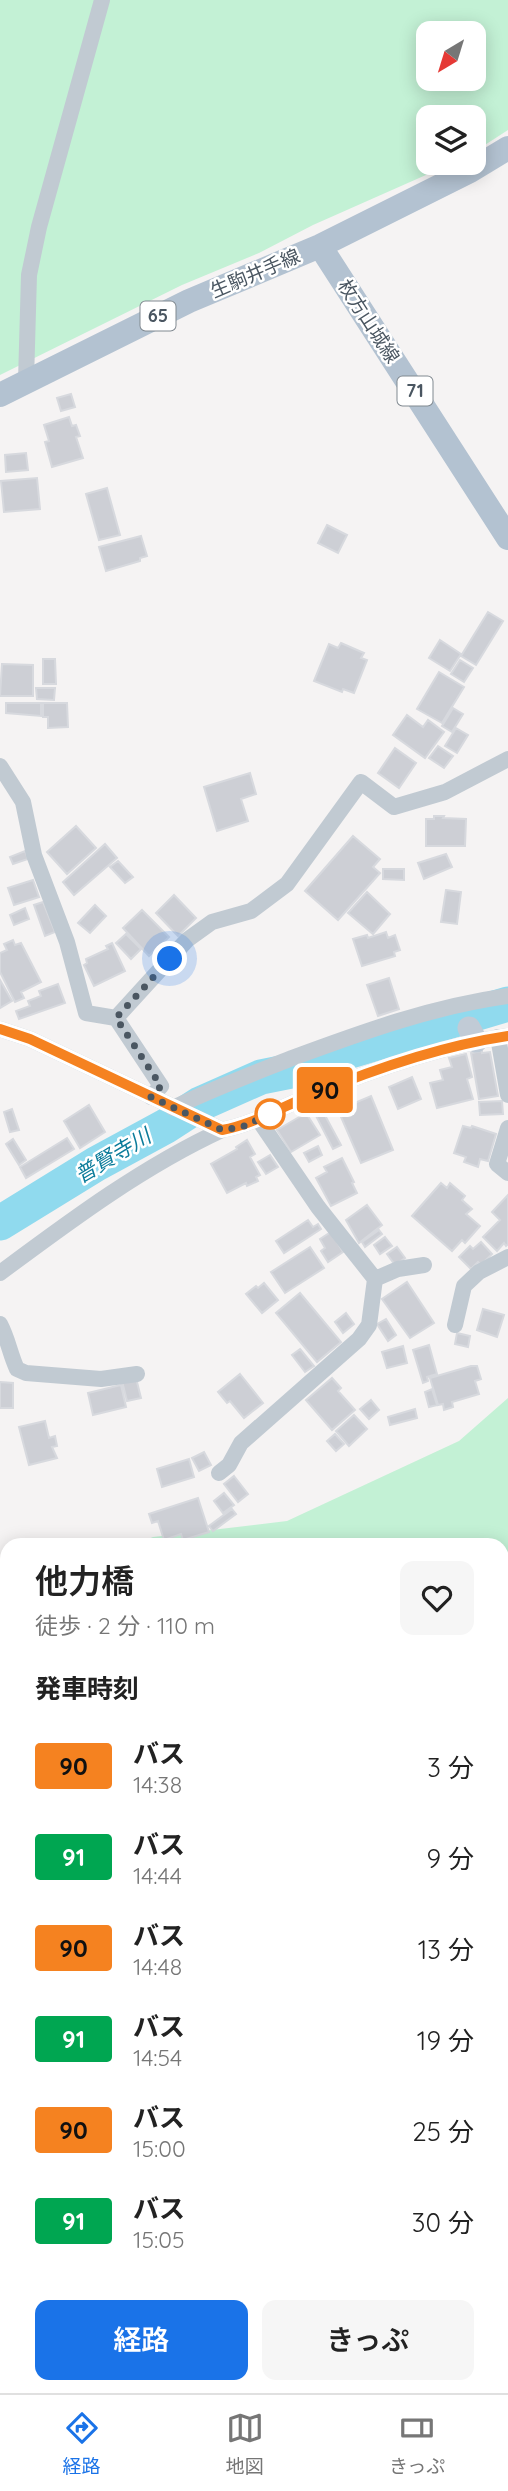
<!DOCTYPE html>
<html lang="ja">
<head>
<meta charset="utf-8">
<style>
  :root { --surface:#fff; --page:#f6f6f6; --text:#222; --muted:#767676; --line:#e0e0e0; --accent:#1a73e8 }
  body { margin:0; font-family:Quicksand,"Noto Sans JP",sans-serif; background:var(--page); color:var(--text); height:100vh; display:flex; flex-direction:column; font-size:26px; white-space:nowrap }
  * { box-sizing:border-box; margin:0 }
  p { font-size:23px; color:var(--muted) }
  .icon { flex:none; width:38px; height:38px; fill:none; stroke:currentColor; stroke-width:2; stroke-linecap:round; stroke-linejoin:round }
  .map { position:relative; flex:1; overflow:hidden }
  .details { position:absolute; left:0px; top:1538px; width:509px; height:856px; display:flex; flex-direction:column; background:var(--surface); border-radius:21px 21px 0 0; box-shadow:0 4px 18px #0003 }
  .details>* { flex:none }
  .badge { padding:0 14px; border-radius:5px; font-size:24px; line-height:46px }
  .needle { width:46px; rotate:218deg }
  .tools { position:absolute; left:416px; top:21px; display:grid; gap:14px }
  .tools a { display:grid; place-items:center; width:70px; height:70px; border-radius:14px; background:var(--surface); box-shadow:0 4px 18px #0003; font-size:35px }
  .you { position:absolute; width:35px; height:35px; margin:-18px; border:5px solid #fff; border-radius:50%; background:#1a73e8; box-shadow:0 0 0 10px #1a73e833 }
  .map>.badge { position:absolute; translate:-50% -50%; box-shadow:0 0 0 4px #fff }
  h2 { padding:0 35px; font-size:26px; line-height:63px }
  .round { display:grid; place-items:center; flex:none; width:74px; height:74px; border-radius:14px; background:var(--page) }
  .head { display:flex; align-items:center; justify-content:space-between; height:119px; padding:0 35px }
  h1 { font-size:33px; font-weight:600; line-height:52px }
  .primary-button { display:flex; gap:14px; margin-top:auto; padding:14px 35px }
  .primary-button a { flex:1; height:80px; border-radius:14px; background:var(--accent); color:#fff; font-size:28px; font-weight:600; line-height:80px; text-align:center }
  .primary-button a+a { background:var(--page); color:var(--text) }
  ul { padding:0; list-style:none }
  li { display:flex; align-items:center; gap:21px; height:91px; padding:0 35px }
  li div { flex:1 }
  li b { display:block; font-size:26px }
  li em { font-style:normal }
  li .badge { min-width:77px; font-weight:700; text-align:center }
  .tabs { display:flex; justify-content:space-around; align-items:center; height:98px; border-top:2px solid var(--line); background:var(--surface); font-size:19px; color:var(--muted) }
  .tabs a { display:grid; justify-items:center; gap:4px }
  .tabs .current { color:var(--accent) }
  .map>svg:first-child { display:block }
  .green { fill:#c3f1d5; fill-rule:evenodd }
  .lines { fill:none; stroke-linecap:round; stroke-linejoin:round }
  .river { stroke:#90daee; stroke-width:35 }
  .building { fill:#cdcfd5; stroke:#d7d9de; stroke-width:2 }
  .street { stroke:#c1cad2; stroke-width:16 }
  .secondary { stroke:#c1cbd6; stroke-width:23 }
  .primary { stroke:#b3c2d1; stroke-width:24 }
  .line-casing { stroke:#fff; stroke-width:16 }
  .line { stroke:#f58220; stroke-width:10 }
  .walk { stroke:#4a5661; stroke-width:7; stroke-dasharray:0 12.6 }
  .stop-dot { fill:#fff; stroke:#f58220; stroke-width:3.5 }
  .labels { text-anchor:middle; stroke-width:5; stroke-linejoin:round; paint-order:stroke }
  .shield { fill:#fff; stroke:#808990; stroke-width:2 }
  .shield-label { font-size:18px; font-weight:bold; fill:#4a5661 }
  .street-label { font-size:19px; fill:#4a5661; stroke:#fff }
  .water-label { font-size:21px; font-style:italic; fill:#0c7c9b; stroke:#fff }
</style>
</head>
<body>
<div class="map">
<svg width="508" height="2393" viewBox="0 0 508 2393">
  <rect width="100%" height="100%" fill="#f5f3f3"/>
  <path class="green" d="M0,0h508v130l-34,22v-35h-45v46h24l-140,62 -54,28 -77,32 -182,90zM429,33h45v46h-45z
    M508,1398v995h-508v-797l7,-1v792h495v-842h-368l19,-8 134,-16 172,-80z"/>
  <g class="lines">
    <path class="river" d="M0,1223l96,-59 70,-38 34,-22 61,-27 35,-7 41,-15 171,-51"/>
  </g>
  <path class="building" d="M71,394l4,13 -14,4 -4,-13z
    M69,417l3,9 4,-1 4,11 -4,1 7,21 -31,9 -7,-25 4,-1 -5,-16z
    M26,453l2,17 -22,2 -1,-17z
    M37,478l3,31 -36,3 -3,-31z
    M107,488l13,47 -21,5 -13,-46z
    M327,525l20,10 -9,18 -20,-10z
    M141,536l6,20 -7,2v3l-34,10 -7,-24z
    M488,612l15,9 -27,44 -15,-9z
    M440,640l21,14 -11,17 -21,-13z
    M341,643l23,10 -3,5 6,2 -13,33 -11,-4 -1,3 -28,-11 15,-37 9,4z
    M43,659h12l1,25h-13z
    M460,660l13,8 -9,14 -13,-8z
    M2,664l31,1v31h-33z
    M439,672l25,15 -22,36 -25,-14z
    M36,688h19l-1,12 -17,-1z
    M6,703h35v13l-35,-3z
    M43,703h24l1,24 -20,1v-11h-5z
    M453,708l10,6 -11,18 -10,-6z
    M407,715l16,12 5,-7 16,12 -19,26 -32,-23z
    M456,728l12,7 -11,18 -12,-7z
    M438,746l15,10 -9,12 -15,-10z
    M395,748l21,15 -17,25 -21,-15z
    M250,773l6,21 -15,5 7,22 -31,10 -13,-44z
    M434,816h10l-1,2 23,1 -1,27h-39v-27h8z
    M76,826l20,22 -29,26 -20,-22z
    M353,836l27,23 -7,8 7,6 -42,47 -33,-29z
    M105,844l12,14 -43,37 -11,-13z
    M25,851l3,8 -15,5 -3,-7z
    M446,854l6,13 -28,12 -6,-16z
    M118,861l15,16 -8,6 -15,-16z
    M383,869h21v11l-21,-1z
    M33,880l6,17 -25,8 -6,-17z
    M446,890l15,2 -4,32 -16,-2z
    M367,892l23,22 -17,20 -25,-21z
    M174,895l22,23 -18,18 -22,-23z
    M43,902l12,30 -10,4 -11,-31z
    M95,905l11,11 -16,17 -12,-10z
    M25,908l4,11 -15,6 -4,-10z
    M142,910l27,27 -20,19 -26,-28z
    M386,932l2,6 7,-3 5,15 -6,2 1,4 -33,10 -9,-27 14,-4 1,3z
    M126,934l15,15 -10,10 -15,-16z
    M13,940l2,5 6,-2 20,39 -20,10 3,6 -9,4 -15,-30v-19l7,-3 -3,-6z
    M112,943l13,28 -31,15 -10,-21 3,-2 -1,-4 22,-10 -2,-3z
    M389,978l10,31 -21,7 -11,-31z
    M0,980l12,21 -12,7z
    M58,984l7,19 -46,16 -3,-8 14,-5 -2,-5 13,-5 -2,-5z
    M482,1051v2l8,-1 8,44 -19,3 -8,-46z
    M466,1054l6,23 -5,2 6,20 -36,9 -7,-25 13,-3 -3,-10 12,-3 -3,-9z
    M412,1077l9,22 -23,10 -9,-22z
    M371,1096l22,54 -32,13 -23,-53z
    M502,1101l1,13 -23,1 -1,-13z
    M89,1105l16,27 -25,16 -16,-27z
    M321,1108l20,37 -8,4 -19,-37z
    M12,1109l7,21 -9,2 -6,-20z
    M306,1113l14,22 -29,17 -14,-22z
    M463,1126l8,2 1,-2 24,8 -8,27 -8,-2 -2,8 -14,-5 2,-5 -12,-4z
    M67,1138l7,11 -48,29 -6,-11z
    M13,1139l13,21 -7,5 -13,-21z
    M247,1140l8,14 -5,3 10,18 -4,2 2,4 -11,5 -1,-3 -19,10 -16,-29 26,-15 -1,-2z
    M318,1146l4,9 -13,7 -5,-9z
    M270,1155l8,12 -12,7 -8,-12z
    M342,1158l12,24 -2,1 5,10 -26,13 -15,-28 11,-6 -3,-5z
    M441,1183l6,5 3,-5 15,13 -3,4 10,9 -6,5 14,12 -15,17 -3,-3 -10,11 -40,-35z
    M508,1195v49l-2,2 -2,-3 -7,8 -14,-14 17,-17 -8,-8z
    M367,1205l15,20 -23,18 -13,-23z
    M308,1220l5,7 5,-3 3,5 -37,24 -8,-12z
    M379,1230l3,4 -17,13 -3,-5z
    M331,1232l12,20 -15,10 -7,-11 4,-3 -5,-9z
    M385,1237l7,9 -12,8 -6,-9z
    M481,1242l11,12 -11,11 -3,-3 -7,7 -12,-12 11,-11 3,3z
    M310,1247l14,21 -39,25 -14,-21z
    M397,1247l8,11 -10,7 -8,-11z
    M407,1282l27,41 -24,15 -28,-39z
    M264,1283l14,17 -16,13 -16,-19 10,-8 2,2z
    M300,1293l41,49 -24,20 -41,-49z
    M483,1309l21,6 -7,22 -20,-7z
    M346,1313l8,11 -11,9 -8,-11z
    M386,1319l10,16 -8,6 -11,-17z
    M457,1333l13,3 -2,11 -13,-3z
    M429,1345l8,29 -10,3 1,4 -5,2 -10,-33z
    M403,1346l4,17 -20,5 -5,-16z
    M300,1349l14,17 -9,6 -13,-17z
    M471,1366h6l4,13 -6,2 4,13 -27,8 1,5 -9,3 -1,-6 -5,1 -8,-27z
    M240,1374l23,29 -19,15 -14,-17 -3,2 -9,-11z
    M136,1378l5,20 -14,3 -5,-20z
    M332,1378l9,10 -3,3 17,19 -23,20 -26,-30z
    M0,1382l13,1v25h-13z
    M121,1385l5,22 -33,8 -5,-22z
    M432,1389l5,16 -8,2 -4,-15z
    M371,1400l8,10 -10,9 -9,-10z
    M415,1409l2,9 -27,7 -2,-8z
    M354,1415l13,14 -18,17 -13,-15z
    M45,1421l4,17 6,-2 2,10 -5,1 5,11 -28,7 -10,-38z
    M335,1434l9,10 -8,7 -9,-10z
    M204,1452l7,13 -12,6 -7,-13z
    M189,1459l5,18 -32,10 -5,-18z
    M234,1476l14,18 -10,8 -14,-18z
    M224,1493l10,12 -11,8 -9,-12z
    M198,1498l11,34 -26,8 -2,-6 -17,6 -6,-19 -6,2 -3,-9z
    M232,1509l4,5 -23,17 -4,-5z"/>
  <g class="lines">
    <path class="street" d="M26,381l3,-106 10,-48 63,-227
      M0,766l23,36 11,53 33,87 19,71 30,5 45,68 -10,11
      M116,1018l71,-78 25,-18 39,-11 36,-27 74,-102 33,25 51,-15 63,-33
      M0,1029l30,10 192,91c32,-6 59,-23 90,-35 62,-26 129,-49 196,-59
      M498,1037l10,58
      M173,1108c39,-19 79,-34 119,-50 73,-27 139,-51 216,-62
      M508,1128l-11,36 11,9
      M0,1273c70,-52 142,-106 222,-143
      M375,1279l23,-10 26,-4
      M0,1324c8,15 10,30 17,45l9,4 75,6 36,-5
      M455,1325l9,-39 15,-14 29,-15
      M219,1473l10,-8 12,-22 118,-104 10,-14 6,-46 -57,-72 -60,-88"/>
    <path class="secondary" d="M469,1028l7,13"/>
    <path class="primary" d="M320,246l188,292
      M0,395l189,-94 131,-55 150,-75 38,-23"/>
  </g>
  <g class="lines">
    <defs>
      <path id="line" d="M0,1029l30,10 192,91c32,-6 59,-23 90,-35 62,-26 129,-49 196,-59"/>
    </defs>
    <use href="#line" class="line-casing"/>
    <use href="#line" class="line"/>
    <path class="walk" d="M170,959l-54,59 45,68 -10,11 71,33 20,-3 34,-16 -6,3"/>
  </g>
  <circle class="stop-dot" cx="270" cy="1114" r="14"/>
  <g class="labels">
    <g class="shield">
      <rect x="140.5" y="301.5" width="35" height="29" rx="5"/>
      <rect x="397.5" y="376.5" width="35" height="29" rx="5"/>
    </g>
    <g class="shield-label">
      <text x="158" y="322">65</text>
      <text x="415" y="397">71</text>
    </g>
    <g class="street-label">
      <text transform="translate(255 273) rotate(-23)" y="7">生駒井手線</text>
      <text transform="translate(369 321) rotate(57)" y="7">枚方山城線</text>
    </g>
    <g class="water-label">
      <text transform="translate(113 1156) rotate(-31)" y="7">普賢寺川</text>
    </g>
  </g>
</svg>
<div class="tools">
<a><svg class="needle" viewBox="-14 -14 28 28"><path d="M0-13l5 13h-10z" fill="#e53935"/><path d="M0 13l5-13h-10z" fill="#767676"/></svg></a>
<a><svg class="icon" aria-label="layers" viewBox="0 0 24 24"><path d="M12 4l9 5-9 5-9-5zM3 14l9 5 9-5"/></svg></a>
</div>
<div class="you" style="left:170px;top:959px"></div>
<b class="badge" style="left:325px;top:1090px;background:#f58220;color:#111">90</b>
<section class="details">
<div class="head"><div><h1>他力橋</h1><p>徒歩 · 2 分 · 110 m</p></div><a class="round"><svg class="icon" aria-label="heart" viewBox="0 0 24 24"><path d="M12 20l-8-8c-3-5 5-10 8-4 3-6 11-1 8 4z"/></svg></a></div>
<h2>発車時刻</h2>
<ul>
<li><span class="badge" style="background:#f58220;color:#111">90</span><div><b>バス</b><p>14:38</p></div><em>3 分</em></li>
<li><span class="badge" style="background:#00a651;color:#fff">91</span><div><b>バス</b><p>14:44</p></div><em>9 分</em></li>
<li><span class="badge" style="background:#f58220;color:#111">90</span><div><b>バス</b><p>14:48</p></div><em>13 分</em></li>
<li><span class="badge" style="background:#00a651;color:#fff">91</span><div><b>バス</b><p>14:54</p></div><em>19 分</em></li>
<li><span class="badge" style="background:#f58220;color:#111">90</span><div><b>バス</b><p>15:00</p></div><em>25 分</em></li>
<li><span class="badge" style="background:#00a651;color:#fff">91</span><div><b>バス</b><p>15:05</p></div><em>30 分</em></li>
</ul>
<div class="primary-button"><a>経路</a><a>きっぷ</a></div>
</section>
</div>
<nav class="tabs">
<a class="current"><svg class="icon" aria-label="directions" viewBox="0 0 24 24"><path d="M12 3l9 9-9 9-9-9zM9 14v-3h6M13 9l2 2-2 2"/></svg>経路</a>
<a><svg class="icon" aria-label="map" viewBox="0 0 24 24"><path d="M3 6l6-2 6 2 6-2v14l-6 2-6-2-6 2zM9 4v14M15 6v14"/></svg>地図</a>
<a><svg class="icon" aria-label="tickets" viewBox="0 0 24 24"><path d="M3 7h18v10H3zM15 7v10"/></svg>きっぷ</a>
</nav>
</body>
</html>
